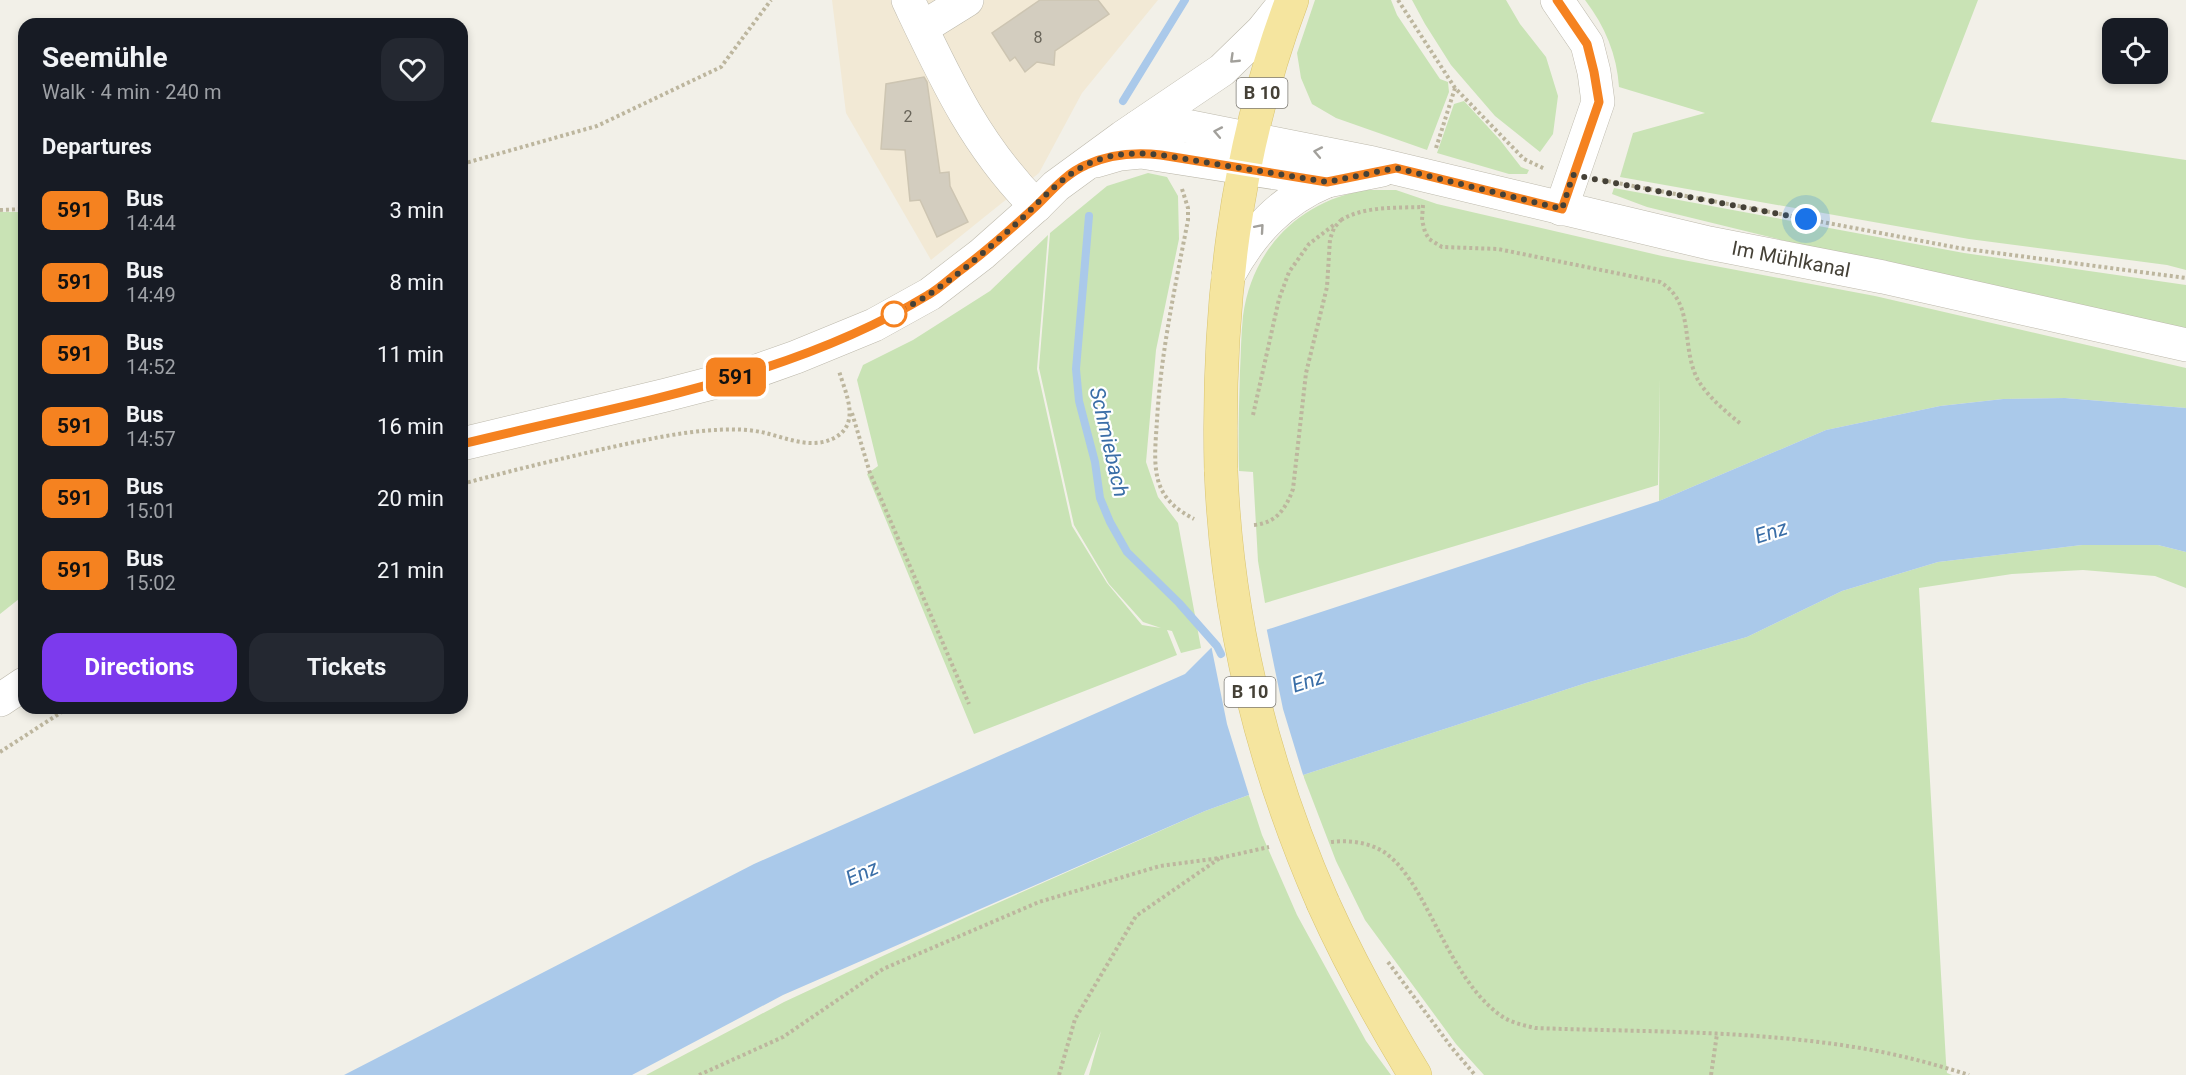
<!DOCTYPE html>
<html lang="en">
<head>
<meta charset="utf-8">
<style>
  :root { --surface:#171b24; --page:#242831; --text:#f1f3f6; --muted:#9ea1a6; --accent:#7c3aed }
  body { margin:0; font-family:Roboto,sans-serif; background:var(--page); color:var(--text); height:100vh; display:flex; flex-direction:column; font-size:22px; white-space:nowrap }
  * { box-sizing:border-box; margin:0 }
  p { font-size:20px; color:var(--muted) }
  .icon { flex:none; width:33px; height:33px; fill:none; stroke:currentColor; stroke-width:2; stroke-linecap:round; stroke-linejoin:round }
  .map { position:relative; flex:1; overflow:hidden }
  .side { position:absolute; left:18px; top:18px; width:450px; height:696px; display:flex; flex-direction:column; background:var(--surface); border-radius:18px; box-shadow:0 3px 9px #0003 }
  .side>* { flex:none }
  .badge { padding:0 12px; border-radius:9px; font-size:21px; line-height:39px }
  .controls { position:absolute; left:2102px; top:18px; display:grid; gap:12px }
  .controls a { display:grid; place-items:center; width:66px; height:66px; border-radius:12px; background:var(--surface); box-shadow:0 3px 9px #0003; font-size:30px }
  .you { position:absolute; width:30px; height:30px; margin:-15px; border:4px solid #fff; border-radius:50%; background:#1a73e8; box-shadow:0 0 0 9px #1a73e833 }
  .map>.badge { position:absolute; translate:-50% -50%; box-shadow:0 0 0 3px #fff }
  h2 { padding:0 24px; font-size:22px; line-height:54px }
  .round { display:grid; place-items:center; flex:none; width:63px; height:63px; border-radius:18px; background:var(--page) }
  .head { display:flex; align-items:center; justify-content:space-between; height:102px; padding:0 24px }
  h1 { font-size:28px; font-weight:700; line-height:45px }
  .action { display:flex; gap:12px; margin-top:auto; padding:12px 24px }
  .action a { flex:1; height:69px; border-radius:18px; background:var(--accent); color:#fff; font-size:24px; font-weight:700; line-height:69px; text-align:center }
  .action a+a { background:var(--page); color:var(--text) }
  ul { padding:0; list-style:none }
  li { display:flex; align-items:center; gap:18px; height:72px; padding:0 24px }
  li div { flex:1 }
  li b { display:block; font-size:22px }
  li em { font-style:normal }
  li .badge { min-width:66px; font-weight:700; text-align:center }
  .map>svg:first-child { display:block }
  .commercial { fill:#f2e9d5 }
  .green { fill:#c9e3b5 }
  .water { fill:#aac9ea }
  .pier { fill:#f2f0e8 }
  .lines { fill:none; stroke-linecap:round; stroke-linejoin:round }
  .stream { stroke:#aac9ea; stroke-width:8 }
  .building { fill:#d3cdbf; stroke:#cdc5b2; stroke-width:1.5 }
  .minor-casing { stroke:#bdb9ac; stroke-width:34 }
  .major-casing { stroke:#d9c470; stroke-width:34 }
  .path { stroke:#bdb69e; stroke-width:4; stroke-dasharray:3 3; stroke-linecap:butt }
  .minor { stroke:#fff; stroke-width:33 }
  .major { stroke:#f5e59f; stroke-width:33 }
  .major-bridge-casing { stroke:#d9c470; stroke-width:34; stroke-linecap:butt }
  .major-bridge { stroke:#f5e59f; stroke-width:33 }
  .oneway { stroke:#a2a09b }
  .line-casing { stroke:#fff; stroke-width:14 }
  .line { stroke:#f58220; stroke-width:9 }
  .walk { stroke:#454137; stroke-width:6; stroke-dasharray:0 10.8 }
  .stop-dot { fill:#fff; stroke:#f58220; stroke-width:3 }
  .labels { text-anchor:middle; stroke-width:4.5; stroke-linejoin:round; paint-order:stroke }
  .number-label { font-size:16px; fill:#686459 }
  .shield { fill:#fff; stroke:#7d7a73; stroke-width:1.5 }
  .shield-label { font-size:18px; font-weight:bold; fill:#454137 }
  .street-label { font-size:20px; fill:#454137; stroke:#fff }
  .water-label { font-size:21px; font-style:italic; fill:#3a6ea7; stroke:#fff }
</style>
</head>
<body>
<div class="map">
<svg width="2186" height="1075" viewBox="0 0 2186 1075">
  <rect width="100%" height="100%" fill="#f2f0e8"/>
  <path class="commercial" d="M832,0h326l-76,93 -43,80 -108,87 -85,-147z"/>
  <path class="green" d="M1315,0h76l6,15 43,64 8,3 1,10 -22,58 -91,-32 -24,-14 -11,-26 -4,-25z
    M1412,0h94l14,24 26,33 12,39 -5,38 -13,18 -45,-36 -44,-51 -26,-41z
    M1585,0h393l-47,122 255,38v110l-19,-5 -198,-26 -349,-62 13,-44 72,-20 -86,-26c-2,-32 -14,-61 -34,-87z
    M1464,101l36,39 21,27 8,3 -2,4h-18l-72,-21 17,-49z
    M1148,173l19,4 11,19 1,43 -23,111 -10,112 12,35 20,26 23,125 -20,5 -9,-22 -5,-1 10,25 -203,79 -107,-260 11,-8 -21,-86 6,-15 50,-25 77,-49 58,-56 -11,134 35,157 35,57 35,42 19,3 -18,-6 -34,-38 -35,-59 -35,-157 11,-135 57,-47z
    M1614,188l350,65 222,32v50l-380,-89 -159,-39 -35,-13z
    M1367,190h29l41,14 225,52 213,40 311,72v40l-121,-10 -62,1 -63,7 -114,24 -167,71 1,-122 -2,106 -393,118 -7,-42 -5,-89 -14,-1c-1,-33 0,-67 1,-100 1,-18 1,-37 3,-55 9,-68 58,-116 124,-126z
    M0,212h24v383l-24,19z
    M2082,545h76l28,7v36l-31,-12 -72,-6 -71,4 -93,14 27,474 1,11 5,2h-468l-28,-31 -91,-124 -29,-59 -33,-86 283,-92 161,-46 95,-46 96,-29z
    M1249,795l13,40 35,80 69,126 25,34h-302l12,-44 -17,44h-438l138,-73 191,-89 230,-102z"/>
  <path class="water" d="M2065,398l121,10v144l-28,-7h-76l-144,17 -96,29 -95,46 -161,46 -283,92 -98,36 -422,184 -151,80h-288l410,-211 431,-190 26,-26 448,-147 167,-71 114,-24 63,-7z"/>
  <path class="pier" d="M1266,626l17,83 21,69 -54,20 -23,-74 -16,-79z"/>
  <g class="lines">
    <path class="stream" d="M1123,101l62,-101
      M1089,216l-13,153 3,32 16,61 5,36 10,24 17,30 52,51 38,43 4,8"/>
  </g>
  <path class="building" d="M1040,0h58l11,14 -54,37 -1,14 -17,-3 -12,10 -10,-15 -5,4 -18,-28z
    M924,77l3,5 13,91 9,-1 1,14 18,36 -31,15 -17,-37 -10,1 -5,-51 -24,-1 5,-65z"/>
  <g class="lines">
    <defs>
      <g id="minor">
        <path d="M908,0c36,76 67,145 128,206"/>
        <path d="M1557,0l30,44 7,28 4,30 -37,107"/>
        <path d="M922,28l45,-28"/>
        <path id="s1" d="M1138,127l14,-3 34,2 187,37 336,80 174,34 303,68"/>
        <path d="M1096,161l24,-7 21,-2 186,29 55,-11"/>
        <path d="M1228,276c23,-43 53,-76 99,-95"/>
        <path d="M462,444l204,-49 85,-22 45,-16 78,-32 56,-31 52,-40 54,-48 20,-20 67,-49 99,-67 40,-39 25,-31"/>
        <path d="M0,700l24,-16"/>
      </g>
      <path id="major" d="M1221,471c-4,-162 14,-319 71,-471
        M1323,903c27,60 58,116 92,172"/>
    </defs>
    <use href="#minor" class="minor-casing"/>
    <use href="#major" class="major-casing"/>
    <path class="path" d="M1398,0l57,88 69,71 21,10
      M1436,148l19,-60
      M462,164l135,-38 124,-59 50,-67
      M1602,180l357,68 227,30
      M1182,189l6,19v12c-13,67 -27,132 -31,200 -1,19 -4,41 1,60 5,19 19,30 36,39
      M1423,205l-1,15 3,12 4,7 13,8 56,2 162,33c36,21 20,65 38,98 10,17 28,32 43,44
      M0,210l24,-1
      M1341,220c23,-14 55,-12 81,-13
      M852,413l18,60 99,231
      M1253,415l26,-116 10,-27 20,-28 26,-20
      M462,484c47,-13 94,-24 141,-35 37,-8 75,-17 112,-19 15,-1 31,-1 46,2 24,5 51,19 75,5 25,-15 9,-45 3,-66
      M1254,525c23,-2 32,-17 39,-36l13,-116 21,-86 3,-48 4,-11 7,-8
      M0,752l68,-44
      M1331,842c18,-2 37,0 53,10 16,11 28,30 37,46 22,39 43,91 79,117 11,8 23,10 35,13 106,4 214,2 319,19 39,6 77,16 115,28
      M1388,962l64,86 23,27
      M699,1075l84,-38 100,-68 156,-67 121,-36 60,-8 49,-11
      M1059,1075l16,-56 61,-103 84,-58
      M1711,1075l6,-41"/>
    <use href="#minor" class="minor"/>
    <use href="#major" class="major"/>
    <defs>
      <path id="major-bridge" d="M1221,471c6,150 42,295 102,432"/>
    </defs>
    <use href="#major-bridge" class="major-bridge-casing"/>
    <use href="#major-bridge" class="major-bridge"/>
  </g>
  <defs><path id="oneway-chevron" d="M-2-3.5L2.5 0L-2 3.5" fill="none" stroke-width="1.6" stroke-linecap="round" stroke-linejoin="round" transform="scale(1.5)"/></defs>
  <g class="oneway">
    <use href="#oneway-chevron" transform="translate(1234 59) rotate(136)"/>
    <use href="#oneway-chevron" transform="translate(1218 132) rotate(-169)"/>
    <use href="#oneway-chevron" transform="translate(1318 152) rotate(-169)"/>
    <use href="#oneway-chevron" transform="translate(1260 228) rotate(-49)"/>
  </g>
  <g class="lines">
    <defs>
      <path id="line" d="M462,444c157,-39 326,-64 466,-149 11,-6 20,-15 29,-22 27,-20 52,-42 77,-65 16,-15 31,-34 52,-43 24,-11 50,-13 75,-10l166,27 69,-14 166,41 37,-107 -5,-30 -7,-28 -30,-44"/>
    </defs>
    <use href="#line" class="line-casing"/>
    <use href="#line" class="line"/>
    <path class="walk" d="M894,314c7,-4 26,-13 37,-21 30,-20 58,-45 85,-69 22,-20 43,-46 70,-59 23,-12 50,-13 75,-10l166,27 69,-14 166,41 11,-34 233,44"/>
  </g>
  <circle class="stop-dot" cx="894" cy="314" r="12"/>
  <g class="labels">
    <g class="number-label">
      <text x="1038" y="43">8</text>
      <text x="908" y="122">2</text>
    </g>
    <g class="shield">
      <rect x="1236.5" y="78" width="51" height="30" rx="4.5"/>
      <rect x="1224.5" y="677" width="51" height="30" rx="4.5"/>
    </g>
    <g class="shield-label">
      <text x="1262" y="99">B 10</text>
      <text x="1250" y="698">B 10</text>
    </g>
    <g class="street-label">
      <text dy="7" stroke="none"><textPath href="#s1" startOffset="668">Im Mühlkanal</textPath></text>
    </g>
    <g class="water-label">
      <text transform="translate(1109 442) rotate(77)" y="7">Schmiebach</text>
      <text transform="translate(1771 532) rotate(-18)" y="7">Enz</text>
      <text transform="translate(1308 681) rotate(-18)" y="7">Enz</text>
      <text transform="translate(862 873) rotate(-24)" y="7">Enz</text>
    </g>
  </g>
</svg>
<div class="controls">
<a><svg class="icon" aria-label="locate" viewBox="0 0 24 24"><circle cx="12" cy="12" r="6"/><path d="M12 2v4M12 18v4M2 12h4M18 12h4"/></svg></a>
</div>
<div class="you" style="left:1806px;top:219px"></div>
<b class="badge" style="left:736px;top:377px;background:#f58220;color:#111">591</b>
<section class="side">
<div class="head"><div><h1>Seemühle</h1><p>Walk · 4 min · 240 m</p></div><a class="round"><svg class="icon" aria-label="heart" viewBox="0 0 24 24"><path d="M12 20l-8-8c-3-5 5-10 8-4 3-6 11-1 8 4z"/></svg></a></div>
<h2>Departures</h2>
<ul>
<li><span class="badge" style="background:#f58220;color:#111">591</span><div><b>Bus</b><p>14:44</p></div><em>3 min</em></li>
<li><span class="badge" style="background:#f58220;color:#111">591</span><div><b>Bus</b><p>14:49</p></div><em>8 min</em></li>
<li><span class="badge" style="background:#f58220;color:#111">591</span><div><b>Bus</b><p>14:52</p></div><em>11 min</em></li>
<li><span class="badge" style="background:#f58220;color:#111">591</span><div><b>Bus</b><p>14:57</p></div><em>16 min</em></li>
<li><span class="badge" style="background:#f58220;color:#111">591</span><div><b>Bus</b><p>15:01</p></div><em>20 min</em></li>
<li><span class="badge" style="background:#f58220;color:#111">591</span><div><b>Bus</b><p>15:02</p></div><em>21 min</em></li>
</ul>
<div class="action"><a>Directions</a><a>Tickets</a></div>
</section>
</div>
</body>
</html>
